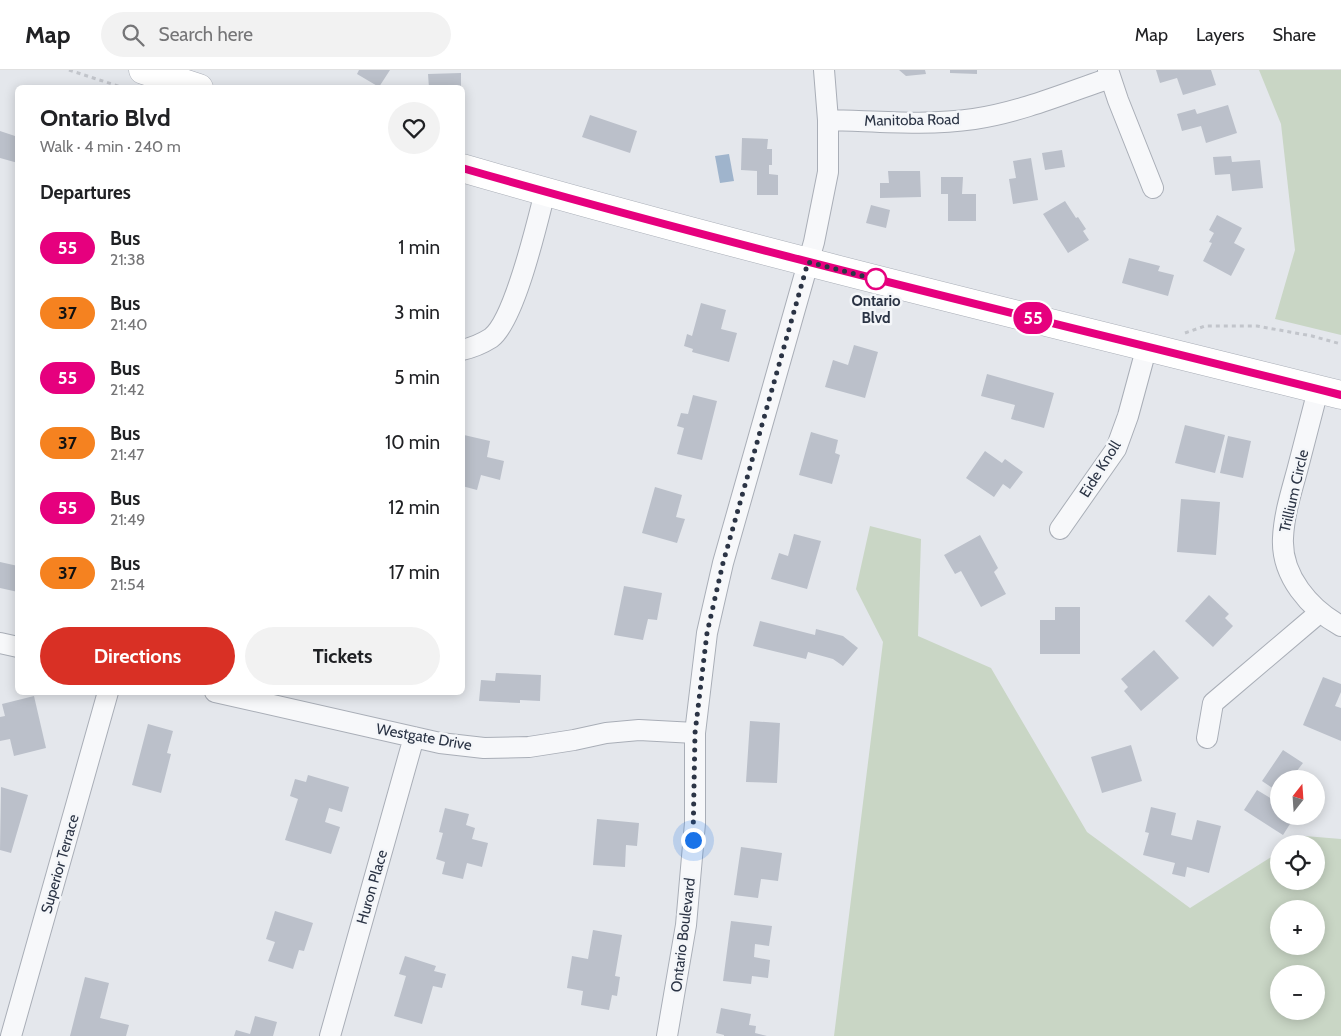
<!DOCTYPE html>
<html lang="en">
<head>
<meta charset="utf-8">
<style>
  :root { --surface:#fff; --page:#f2f2f2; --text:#202124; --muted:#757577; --line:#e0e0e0; --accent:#d93025 }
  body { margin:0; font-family:Cabin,sans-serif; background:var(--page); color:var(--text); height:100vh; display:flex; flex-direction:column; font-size:19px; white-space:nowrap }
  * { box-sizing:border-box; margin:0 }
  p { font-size:16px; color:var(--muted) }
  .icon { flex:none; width:28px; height:28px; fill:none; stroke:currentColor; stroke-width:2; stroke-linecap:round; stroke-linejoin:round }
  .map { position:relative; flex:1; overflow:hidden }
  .details { position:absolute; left:15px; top:15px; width:450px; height:610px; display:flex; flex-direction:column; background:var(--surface); border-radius:8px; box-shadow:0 2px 12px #0003 }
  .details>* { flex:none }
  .badge { padding:0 10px; border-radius:16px; font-size:18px; line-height:32px }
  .needle { width:32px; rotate:17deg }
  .buttons { position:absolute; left:1270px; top:700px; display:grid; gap:10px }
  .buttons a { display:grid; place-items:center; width:55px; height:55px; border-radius:50%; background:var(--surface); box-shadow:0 2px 12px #0003; font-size:25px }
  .you { position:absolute; width:25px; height:25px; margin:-12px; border:4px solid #fff; border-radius:50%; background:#1a73e8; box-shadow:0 0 0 8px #1a73e833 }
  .map>.badge { position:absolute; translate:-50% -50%; box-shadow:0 0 0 2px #fff }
  h2 { padding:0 25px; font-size:19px; line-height:45px }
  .round { display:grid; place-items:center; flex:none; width:52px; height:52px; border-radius:26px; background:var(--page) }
  .headline { display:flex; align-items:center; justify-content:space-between; height:85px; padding:0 25px }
  h1 { font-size:24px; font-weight:700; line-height:38px }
  .cta { display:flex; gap:10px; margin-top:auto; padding:10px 25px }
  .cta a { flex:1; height:58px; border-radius:30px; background:var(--accent); color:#fff; font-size:20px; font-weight:700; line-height:58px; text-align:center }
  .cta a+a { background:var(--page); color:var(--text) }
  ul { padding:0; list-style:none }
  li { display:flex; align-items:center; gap:15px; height:65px; padding:0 25px }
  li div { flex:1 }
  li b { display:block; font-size:19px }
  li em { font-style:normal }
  li .badge { min-width:55px; font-weight:700; text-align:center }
  header { display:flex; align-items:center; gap:30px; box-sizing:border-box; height:70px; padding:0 25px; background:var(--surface); border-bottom:1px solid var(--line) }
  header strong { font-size:24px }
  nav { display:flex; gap:28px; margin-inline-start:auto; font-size:18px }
  .search { width:350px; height:45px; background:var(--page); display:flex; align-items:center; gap:12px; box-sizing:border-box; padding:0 18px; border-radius:28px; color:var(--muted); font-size:19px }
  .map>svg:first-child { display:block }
  .green { fill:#c9d6c5; fill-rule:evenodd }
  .water { fill:#9fb4cc }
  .building { fill:#bbc0ca }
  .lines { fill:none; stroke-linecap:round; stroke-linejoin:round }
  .minor-casing { stroke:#a9aeb7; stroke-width:22 }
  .secondary-casing { stroke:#a9aeb7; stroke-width:29 }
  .path { stroke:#c2c5cb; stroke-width:3; stroke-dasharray:4 4; stroke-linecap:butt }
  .minor { stroke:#f7f8fa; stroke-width:20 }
  .secondary { stroke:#fff; stroke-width:28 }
  .line-casing { stroke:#fff; stroke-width:11 }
  .line { stroke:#e6007e; stroke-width:8 }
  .walk { stroke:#2b3445; stroke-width:5; stroke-dasharray:0 9 }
  .stop-dot { fill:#fff; stroke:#e6007e; stroke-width:2.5 }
  .labels { text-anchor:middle; stroke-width:5; stroke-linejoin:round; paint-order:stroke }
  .street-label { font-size:15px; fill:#2b3445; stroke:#f4f6f9 }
  .stop-label { font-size:15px; font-weight:bold; fill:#2b3445; stroke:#f4f6f9 }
</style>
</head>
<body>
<header>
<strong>Map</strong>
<div class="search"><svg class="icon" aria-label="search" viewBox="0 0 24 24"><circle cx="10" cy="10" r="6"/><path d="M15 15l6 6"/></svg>Search here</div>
<nav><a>Map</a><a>Layers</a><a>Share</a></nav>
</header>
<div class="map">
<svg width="1341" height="966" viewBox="0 0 1341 966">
  <rect width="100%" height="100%" fill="#e4e7ec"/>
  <path class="green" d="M1259,0h82v265l-66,-16 20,-69 -14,-126z
    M870,456l51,13 -3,97 73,32 96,164 103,76 89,-56v29h37v-37h-24l13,-8 36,3v197h-507l49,-394 -27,-53zM1279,839h37v37h-37zM1279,904h37v37h-37z"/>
  <path class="water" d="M729,84l5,27 -14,2 -5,-27z"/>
  <path class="building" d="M359,0h31l-11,17 -22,-13z
    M899,0h26l1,4 -20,2z
    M950,0h27v4l-27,-1z
    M1156,0h55l5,15 -33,10 -6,-17 -17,5z
    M461,3v15h-32l-1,-14z
    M1228,35l9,28 -31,10 -5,-17 -19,5 -5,-17 18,-5 2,5z
    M590,45l47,16 -7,22 -48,-16z
    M0,61l18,6v26l-18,-5z
    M742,68l26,1 -1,10h5v16h-3v9l9,1v20h-21v-24l-16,-1z
    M1062,80l3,17 -20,3 -3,-17z
    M1231,86l1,6 28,-2 3,28 -31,3 -2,-17 -15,1 -2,-18z
    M1031,88l7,42 -25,4 -4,-25 7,-1 -3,-17z
    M888,101h32l1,26 -41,1v-15h9z
    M941,107h22l-1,17h14v27h-28v-27h-7z
    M1065,131l11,17 2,-1 8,12 -3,2 6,9 -21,13 -25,-39z
    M871,135l19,5 -4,18 -20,-5z
    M1217,145l25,13 -8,15 11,6 -14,27 -28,-15 9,-18 -3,-1 5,-9 -5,-3z
    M1129,188l31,8 -2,5 16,4 -6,21 -46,-13z
    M701,233l25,7 -5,19 16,4 -8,29 -37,-10 1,-3 -9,-3 3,-12 5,2z
    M854,275l24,7 -13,46 -40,-11 8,-27 15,5z
    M987,304l67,19 -10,35 -33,-9 4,-14 -34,-9z
    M693,325l24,6 -15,59 -25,-6 7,-26 -7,-2 4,-13 7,1z
    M1185,355l40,10 -10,38 -40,-10z
    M811,362l27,8 -3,13 5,2 -8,29 -33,-9z
    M464,365l26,6 -3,16 17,4 -4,19 -19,-5 -4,15 -15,-4z
    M1228,366l23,5 -8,37 -23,-5z
    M985,381l17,12 3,-4 18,13 -13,17 -7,-5 -9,13 -28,-19z
    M655,417l27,8 -6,22 9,2 -8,24 -35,-10z
    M1181,429l39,3 -4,53 -39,-3z
    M794,464l27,7 -14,48 -36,-10 8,-26 9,3z
    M980,465l18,33 -4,4 12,22 -25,13 -20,-36 -6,3 -11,-19z
    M0,492l18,4v26l-18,-4z
    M624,516l38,7 -5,27 -9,-1 -5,21 -29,-5z
    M1209,525l20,19 -4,4 8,8 -20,21 -28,-26z
    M1055,537h25v47h-40v-34h15z
    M760,551l55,14 1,-6 27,7 15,12 -15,18 -10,-7 -25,-7 -2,7 -53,-13z
    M1154,580l25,28 -38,33 -17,-20 4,-4 -7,-8z
    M496,603l45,2 -1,26 -20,-1v3l-41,-2 2,-21 14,1z
    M1323,607l18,7v8l-6,14 6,2v33l-38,-16z
    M34,626l12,52 -32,8 -4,-17 -10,2v-24l5,-1 -3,-12z
    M750,651l30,2 -3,60 -31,-1z
    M148,654l25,7 -6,22 4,1 -10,39 -29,-8z
    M1131,675l11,36 -40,12 -11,-36z
    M1283,680l20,13 -7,9 10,7h-27v37h16l-12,19 -39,-25 13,-20 15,9 5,-8 -15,-10z
    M308,705l41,12 -7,25 -13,-4 -4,14 15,5 -9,27 -46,-14 13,-41 -8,-3 5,-17 11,3z
    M1,717l27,8 -17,58 -11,-3z
    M1151,737l25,6 -5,22 21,5 5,-20 24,6 -12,47 -22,-6 -2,10 -13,-3 3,-11 -32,-8 6,-22 -4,-1z
    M445,738l24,6 -3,11 9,3 -3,11 16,4 -6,24 -15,-4 -4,16 -21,-5 3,-12 -9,-3 7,-26 -4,-1z
    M597,749l42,4 -2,23 -11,-1 -1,22 -32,-2z
    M741,777l41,6 -4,28 -17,-2 -3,19 -24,-3z
    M275,841l38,12 -9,28 -5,-1 -6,19 -25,-8 7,-19 -9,-3z
    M731,851l41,5 -3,20 -14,-2 -1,13 16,3 -2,18 -16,-2 -1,8 -28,-3z
    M593,860l29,5 -7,41 5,1 -3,19 -5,-1 -3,15 -28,-5 2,-14 -16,-3 5,-32 16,3z
    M405,886l31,10 -2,5 12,3 -4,14 -9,-2 -11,38 -28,-8 12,-40 -7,-2z
    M85,907l24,6 -9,35 29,7 -3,11h-56z
    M721,938l30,6 -2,11 7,1 -1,7 12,3h-43v-1l-8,-2z
    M255,946l22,6 -4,14h-39l2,-6 14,4z"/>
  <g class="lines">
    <defs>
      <path id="minor" d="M1108,0l10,30 35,88
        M828,50c48,1 98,6 146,-1 47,-7 92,-26 136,-41
        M462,280c9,-2 21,-7 29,-12 24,-18 46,-115 54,-146
        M1318,320c-7,27 -14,54 -21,81 -6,22 -13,44 -14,67 -2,38 27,71 58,88
        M1060,459l56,-80 12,-33 19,-70
        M0,573l18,4
        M215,622l225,51 44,5 45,-1 45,-7 32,-7 33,-3 56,3
        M1207,668l6,-35 106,-90
        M11,966l97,-344
        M330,966l84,-299
        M667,966l19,-111 9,-102v-90l12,-100 16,-70 91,-321 14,-70v-52l-4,-50"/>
      <path id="secondary" d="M143,0l56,18
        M462,98c291,84 586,154 879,227"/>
    </defs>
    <use href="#minor" class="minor-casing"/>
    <use href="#secondary" class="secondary-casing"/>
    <path class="path" d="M69,0l55,18
      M1185,263l20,-7h52l55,10 29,8"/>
    <use href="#minor" class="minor"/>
    <use href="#secondary" class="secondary"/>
  </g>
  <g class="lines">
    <defs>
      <path id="line" d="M462,98c291,84 586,153 879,227"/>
    </defs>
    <use href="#line" class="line-casing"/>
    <use href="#line" class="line"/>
    <path class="walk" d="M693,770l2,-107 12,-100 16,-70 85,-301 75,19 -7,-2"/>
  </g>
  <circle class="stop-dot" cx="876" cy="209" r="10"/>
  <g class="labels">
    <g class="street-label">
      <text transform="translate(912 50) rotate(-1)" y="5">Manitoba Road</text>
      <text transform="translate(1100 399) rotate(-58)" y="5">Eide Knoll</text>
      <text transform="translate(1294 421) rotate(-77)" y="5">Trillium Circle</text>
      <text transform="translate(424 667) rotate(10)" y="5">Westgate Drive</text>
      <text transform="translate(60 794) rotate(-74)" y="5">Superior Terrace</text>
      <text transform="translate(372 817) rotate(-74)" y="5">Huron Place</text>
      <text transform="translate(683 865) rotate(-83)" y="5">Ontario Boulevard</text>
    </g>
    <g class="stop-label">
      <text x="876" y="236">Ontario<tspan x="876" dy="17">Blvd</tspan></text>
    </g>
  </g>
</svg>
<div class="buttons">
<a><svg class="needle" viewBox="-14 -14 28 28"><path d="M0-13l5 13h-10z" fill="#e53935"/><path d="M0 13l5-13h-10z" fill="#757577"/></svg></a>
<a><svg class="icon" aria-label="locate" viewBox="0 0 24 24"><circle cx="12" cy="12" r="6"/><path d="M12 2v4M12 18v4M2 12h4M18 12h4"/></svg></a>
<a>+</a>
<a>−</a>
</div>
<div class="you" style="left:693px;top:770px"></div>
<b class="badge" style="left:1033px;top:248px;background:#e6007e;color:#fff">55</b>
<section class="details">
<div class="headline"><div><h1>Ontario Blvd</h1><p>Walk · 4 min · 240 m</p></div><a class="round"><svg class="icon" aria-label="heart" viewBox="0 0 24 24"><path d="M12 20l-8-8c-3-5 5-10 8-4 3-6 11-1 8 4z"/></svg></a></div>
<h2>Departures</h2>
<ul>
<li><span class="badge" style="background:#e6007e;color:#fff">55</span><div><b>Bus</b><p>21:38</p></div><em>1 min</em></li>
<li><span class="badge" style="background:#f58220;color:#111">37</span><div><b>Bus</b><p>21:40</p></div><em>3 min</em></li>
<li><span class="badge" style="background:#e6007e;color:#fff">55</span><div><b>Bus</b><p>21:42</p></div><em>5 min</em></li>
<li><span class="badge" style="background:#f58220;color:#111">37</span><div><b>Bus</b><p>21:47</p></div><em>10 min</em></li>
<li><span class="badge" style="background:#e6007e;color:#fff">55</span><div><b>Bus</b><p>21:49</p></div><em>12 min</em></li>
<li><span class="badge" style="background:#f58220;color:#111">37</span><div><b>Bus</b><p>21:54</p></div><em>17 min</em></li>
</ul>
<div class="cta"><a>Directions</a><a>Tickets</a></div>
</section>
</div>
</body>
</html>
